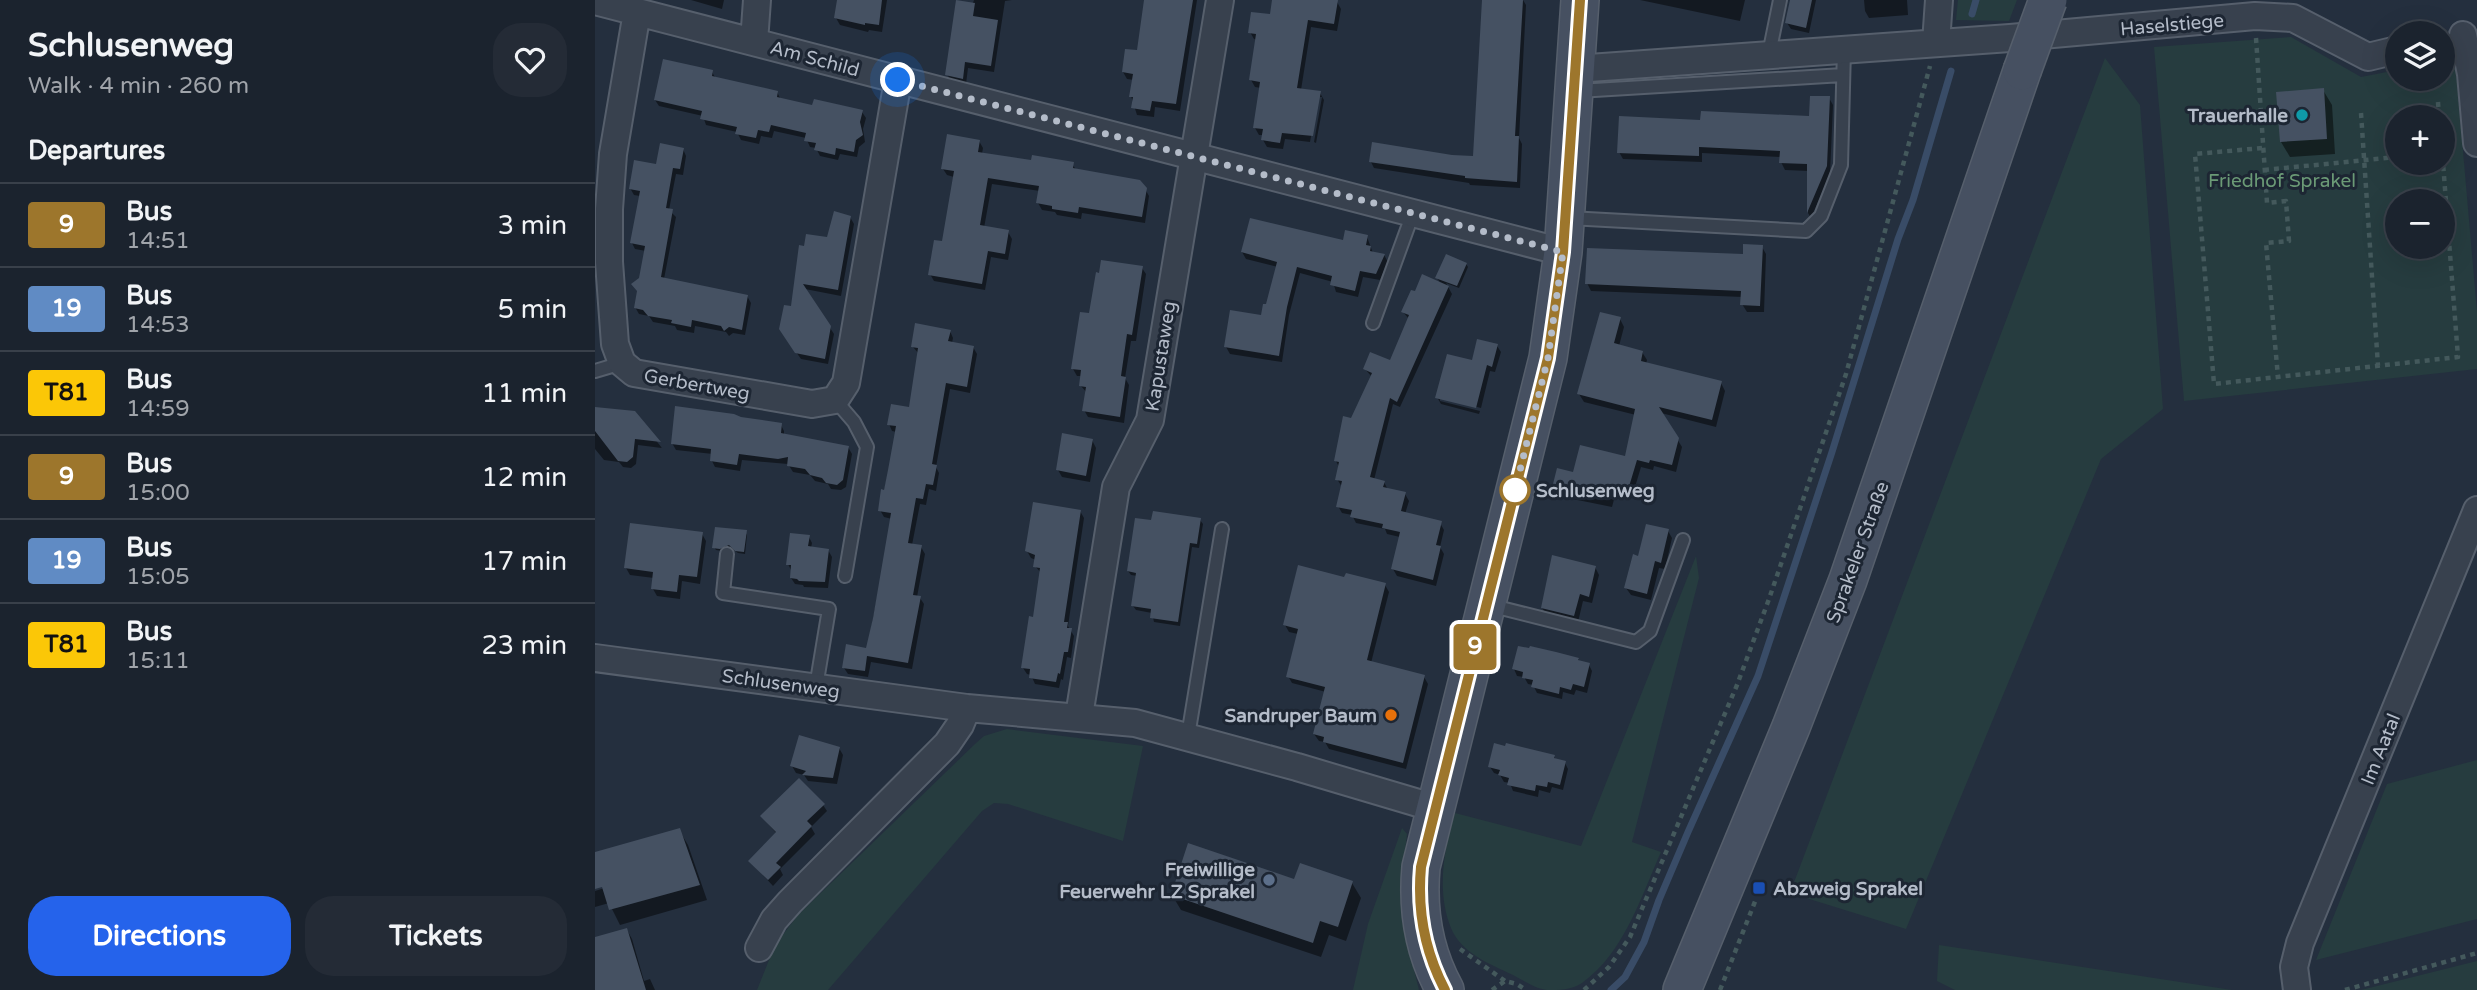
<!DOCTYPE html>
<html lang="en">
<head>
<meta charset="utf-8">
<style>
  :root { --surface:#1b232e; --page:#242b36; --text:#f1f3f6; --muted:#a0a4aa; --line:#39404a; --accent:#2563eb }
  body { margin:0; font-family:"Varela Round",sans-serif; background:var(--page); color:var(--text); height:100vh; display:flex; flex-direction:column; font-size:26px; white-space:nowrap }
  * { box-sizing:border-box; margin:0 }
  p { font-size:23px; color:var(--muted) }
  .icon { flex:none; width:38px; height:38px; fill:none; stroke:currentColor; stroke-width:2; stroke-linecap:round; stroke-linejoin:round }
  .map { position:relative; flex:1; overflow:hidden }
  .details { display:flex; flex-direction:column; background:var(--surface); width:595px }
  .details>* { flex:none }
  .badge { padding:0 14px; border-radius:5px; font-size:24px; line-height:46px }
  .buttons { position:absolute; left:1790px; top:21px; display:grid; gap:14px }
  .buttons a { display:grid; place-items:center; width:70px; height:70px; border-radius:50%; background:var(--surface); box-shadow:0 7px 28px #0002,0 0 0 2px var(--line); font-size:35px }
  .you { position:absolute; width:35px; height:35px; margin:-18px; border:5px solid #fff; border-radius:50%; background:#1a73e8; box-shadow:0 0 0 10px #1a73e833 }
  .map>.badge { position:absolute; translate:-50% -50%; box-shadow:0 0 0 4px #fff }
  h2 { padding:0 28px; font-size:26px; line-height:63px }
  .round { display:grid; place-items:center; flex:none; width:74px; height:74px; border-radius:28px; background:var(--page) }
  .headline { display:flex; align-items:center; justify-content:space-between; height:119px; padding:0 28px }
  h1 { font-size:33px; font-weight:700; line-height:52px }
  .cta { display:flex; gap:14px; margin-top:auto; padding:14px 28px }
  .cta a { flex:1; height:80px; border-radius:28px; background:var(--accent); color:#fff; font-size:28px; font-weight:700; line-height:80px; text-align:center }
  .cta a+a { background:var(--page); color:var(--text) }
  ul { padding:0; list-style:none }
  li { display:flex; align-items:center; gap:21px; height:84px; padding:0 28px; border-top:2px solid var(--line) }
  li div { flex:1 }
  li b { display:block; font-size:26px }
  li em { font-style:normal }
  li .badge { min-width:77px; font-weight:700; text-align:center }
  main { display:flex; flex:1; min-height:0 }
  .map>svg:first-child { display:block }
  .green { fill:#263c3f; fill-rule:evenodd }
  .shadow { fill:#0007 }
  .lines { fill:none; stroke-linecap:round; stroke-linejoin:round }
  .stream { stroke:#394c67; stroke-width:7 }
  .building { fill:#455162 }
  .lane-casing { stroke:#565f6c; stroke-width:16 }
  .street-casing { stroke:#565f6c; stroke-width:30 }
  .secondary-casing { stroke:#565f6c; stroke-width:40 }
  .path { stroke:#44595c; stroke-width:4.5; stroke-dasharray:5 5; stroke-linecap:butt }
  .lane { stroke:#38414e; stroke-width:12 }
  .street { stroke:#38414e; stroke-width:26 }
  .secondary { stroke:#465061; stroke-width:37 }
  .secondary-bridge-casing { stroke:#565f6c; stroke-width:40; stroke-linecap:butt }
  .secondary-bridge { stroke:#465061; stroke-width:37 }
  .line-casing { stroke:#fff; stroke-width:16 }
  .line { stroke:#9d762c; stroke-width:10 }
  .walk { stroke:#b4bcc9; stroke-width:7; stroke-dasharray:0 12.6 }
  .culture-dot { fill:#0f9aa8; stroke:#1d2633; stroke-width:2.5 }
  .stop-dot { fill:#fff; stroke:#9d762c; stroke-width:3.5 }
  .food-dot { fill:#e8710a; stroke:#1d2633; stroke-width:2.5 }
  .service-dot { fill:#5c6f8a; stroke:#1d2633; stroke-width:2.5 }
  .transit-dot { fill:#1a4fb4; stroke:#1d2633; stroke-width:2.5 }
  .labels { text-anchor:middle; stroke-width:6; stroke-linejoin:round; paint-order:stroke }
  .street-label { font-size:19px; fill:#b4bcc9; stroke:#1d2633 }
  .poi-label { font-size:19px; font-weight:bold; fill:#b4bcc9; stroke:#1d2633; text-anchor:end }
  .park-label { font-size:19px; fill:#6b9a76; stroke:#1d2633 }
  .stop-label { font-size:19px; font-weight:bold; fill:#b4bcc9; stroke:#1d2633; text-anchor:start }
</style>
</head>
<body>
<main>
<section class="details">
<div class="headline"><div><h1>Schlusenweg</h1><p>Walk · 4 min · 260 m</p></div><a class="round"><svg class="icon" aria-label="heart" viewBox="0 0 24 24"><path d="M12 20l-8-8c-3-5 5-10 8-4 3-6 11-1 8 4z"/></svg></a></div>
<h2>Departures</h2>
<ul>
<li><span class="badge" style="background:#9d762c;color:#fff">9</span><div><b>Bus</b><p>14:51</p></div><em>3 min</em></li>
<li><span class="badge" style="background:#608bc4;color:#fff">19</span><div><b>Bus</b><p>14:53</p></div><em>5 min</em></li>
<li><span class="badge" style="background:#fbc707;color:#111">T81</span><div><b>Bus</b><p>14:59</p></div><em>11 min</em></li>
<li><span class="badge" style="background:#9d762c;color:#fff">9</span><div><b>Bus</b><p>15:00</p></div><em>12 min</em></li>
<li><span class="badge" style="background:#608bc4;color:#fff">19</span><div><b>Bus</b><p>15:05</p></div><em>17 min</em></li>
<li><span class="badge" style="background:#fbc707;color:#111">T81</span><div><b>Bus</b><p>15:11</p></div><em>23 min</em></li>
</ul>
<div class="cta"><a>Directions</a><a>Tickets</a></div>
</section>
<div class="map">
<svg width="1882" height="990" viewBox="0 0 1882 990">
  <rect width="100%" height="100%" fill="#242f3e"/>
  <path class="green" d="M1363,0h59l-8,21 -53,-1z
    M1696,37l70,40 36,-7v9h46v-18l12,-2 22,253v57l-293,32 -30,-354zM1802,117h46v46h-46zM1802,201h46v46h-46z
    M1510,58l35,47 23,304 -62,50 -195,470 -116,-36z
    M1101,556l3,22 -67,264 29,10c-20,45 -37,101 -79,131 -10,7 -23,7 -35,7 -12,-1 -24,-10 -34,-15 -23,-11 -52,-22 -62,-47 -15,-36 -7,-80 4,-115l126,33z
    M412,729l136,17 -20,95 -115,-37 -14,-1 -12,8 -154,179h-71l18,-45 23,-30 177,-171 9,-8z
    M1882,760v159l-161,41 71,-176z
    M807,828l5,6 -6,54 1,33 17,69h-66l15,-66z
    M1344,945l293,45h-277l-18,-9z
    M1882,961v29h-116z"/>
  <path class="shadow" d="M96,0h33l-2,9z
    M244,0h48l-5,32 -13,-2 -1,2 -28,-7 -4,-7z
    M379,0h38l-7,1 -11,71 -26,-4 -2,16 -15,-3 -4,-7z
    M551,0h51l-17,111 -25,-4 -1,10 -17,-2 -6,-19 3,-16 -7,-1 -4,-7 15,-20z
    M679,0h52l11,2 4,7 -4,22 -26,-4 -10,63 19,3 4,7 -8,43 -2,-1 8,-45h-4l-8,45 -25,-3 -2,10 -16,-2 -4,-7 1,-5h-5l-4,-7 6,-40 -6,-1 -4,-7 6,-40 -3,-1 -4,-7 22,-16z
    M889,0h39l3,5 -7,133 3,6 -2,44 -50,-3 -1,-2 -95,-15 -3,-6 80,-5 24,1z
    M1045,0h105l-5,21z
    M1197,0h24l-7,33 -18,-4 -4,-6z
    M1269,0h43l1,15 -39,3 -4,-7z
    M117,72l4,7 61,13 4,8 33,7 48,5 4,6 -3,11 2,13 -6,5 -2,10 -17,-3 -2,6 -18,-4 -4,-8 -6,-1 -4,-9 -32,-7 -2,7 -11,-2 -2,8 -18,-4 -4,-8 -31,-7 -3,-9 -44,-10 -4,-6z
    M1728,90l9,15 3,49 -45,3 -9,-15z
    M1234,98l4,7 -3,69 -19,44 -3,-5 1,-42 -24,-1 -4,-8v-5l-79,-4v9l-79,-3 -4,-7 83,-30 109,-4z
    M384,141l4,7 -1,6 51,8 39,2 5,7 68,18 4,7 -4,27 -63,-10 -1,6 -24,-4 -2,-3 -13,-2 -4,-7 2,-12 -48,-7 -8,44 24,4 4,7 -4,21 -17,-3 -6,33 -51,-9 -4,-7 13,-31 11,-66 -7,-2 -4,-6z
    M88,149l3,7 -3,19 -7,-1 -7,36 7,7 -12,62 83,17 4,7 -6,32 -12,-2 -4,3 -3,-4 -31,-6 -1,7 -17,-3 -2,-4 -22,-4 -4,-6 -10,-2 -4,-7 11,-56 -11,-2 -3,-6 8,-47 -6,-1 -4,-7z
    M255,217l4,7 -13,72 -36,-7 29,45 -6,30 -27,-5 -16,-23 20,-88 24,-9z
    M772,237l6,16 11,2 4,7 -8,18 -17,-3 -5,20 -22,-5 -3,-10 -33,-9 -11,42 -7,47 -52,-8 -4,-7 36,-30 6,-11 10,-39 -32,-8 -4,-7 102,-10z
    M1167,247l4,7 -2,58h-17l-5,-8 1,-7 -152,-6 -4,-8 157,-27z
    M871,264l2,3 -9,21 -13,-5 6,11 -52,113 -7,-3 -19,76 10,2 4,8 17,4 4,7 -4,13 35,9 4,7 -4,17 4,7 -8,32 -39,-10 -4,-7 7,-32 -13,-3 -2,-5 -29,-6 -4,-8 -10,-2 -4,-7 4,-19 -5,-8 2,-12 -3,-6 36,-84 -7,-8 26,-6 18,-44 -6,-7 13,-18 25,-10 -4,-6z
    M547,268l4,6 -10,67h-5l-6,37 4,7 -5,38 -36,-6 -4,-7 3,-17 -6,-7 1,-10h-5l-4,-7 17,-54z
    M1025,319l4,8 -5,19 23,6 5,8 -1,4 75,19 4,8 -9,36 -55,-14 21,34 -6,25 -22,-6 -1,4 -12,-3 -9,30 -16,-5 -4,15 -54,-11 -4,-8 20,-14 53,-16 9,-43 -52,-13 -5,-8z
    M355,331l3,7 -1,5 21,4 4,7 -7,39 -20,-4 -14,78 3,6 -3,18 -7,-2 -3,16 -6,-1 -8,41 9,2 4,7 -8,43 3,1 4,6 -12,65 -41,-7 -3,15 -20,-3 -4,-6 23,-18 25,-131 -8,-2 -4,-7 17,-78 -5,-1 -3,-7 21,-15 9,-55 -6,-7z
    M902,346l4,6 -6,20 -5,-1 -9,37 -41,-11v4l40,10 -1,3 -38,-10 -4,-7 36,-35z
    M0,409l39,4 28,35 -24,-3 -2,19 -5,4 -8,-1 -4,-5 -15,-2 -9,-11z
    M146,419l40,6 3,6v4l64,12 4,7 -6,33 -5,3 -10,-1 -3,-5 -13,-3 -5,-6 -17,-3 -5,-8 -46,-4 -2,11 -25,-4 -3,-6 1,-7 -37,-4 -4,-7z
    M497,440l4,8 -6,34 -28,-5 -4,-7z
    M485,511l4,7 -16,108 6,10 -3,22 -4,-1 -4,23 -2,-1 -2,9 -24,-4 -4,-9 -4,-1 -4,-6 11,-49 7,-46 -6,-7 1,-6 -5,-2 -4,-7z
    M605,520l3,4 -4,24 -7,-1 -12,79 -26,-4 -2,-9 -16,-3 -3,-4 5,-30 -7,-1 -3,-4z
    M1073,531l4,7 -7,31 -6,-1 -8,32 -20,-5 -5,-7 13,-30z
    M150,532l2,3 -2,19 -7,-1 -7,-5 -9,3 -6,-1 -2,-3z
    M107,534l4,7 -6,43 -18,-3 -2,18 -23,-3 -4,-7 1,-11 -24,-3 -4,-7z
    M214,537l3,6 -1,5 17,2 4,7 -4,31 -24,-1 -1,-2 -8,-1 -4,-6 1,-6 -4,-8z
    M1000,567l4,8 -7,28 -9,-2 -5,21 -31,-7 -5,-7z
    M751,580l39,5 4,7 -18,71 53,14 4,7 -22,85 -77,-20 -4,-7 -6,-1 -5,-7 12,-42 -34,-9 -4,-7 10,-42 -9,-2 -4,-7z
    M983,659l2,3 9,3 3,6 -5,22 -11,-3 -2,5 -11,-3 -1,7 -25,-6 -4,-8 -5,-1 -4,-7 -7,-1 -3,-7z
    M244,748l4,7 -6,29 -29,-3 -4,-6 -8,-2 -4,-7z
    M959,757l2,3 9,3 3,6 -5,21 -11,-3 -2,6 -11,-3 -1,7 -25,-6 -3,-8 -6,-1 -4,-7 -6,-2 -4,-6z
    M228,805l4,6 -16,16 4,7 -35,35 3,6 -10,11 -23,-25 27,-27 -15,-17z
    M84,830l9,15 19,55 -87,25 -11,-22 -14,4v-16l16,-5 -16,1v-33z
    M700,881l57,2 9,15 -15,43 -17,-6 -8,22 -140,-47 -9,-15z
    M32,930l5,9 12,42 6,-2 5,11h-60v-51z"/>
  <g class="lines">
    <path class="stream" d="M1377,14l4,-14
      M1016,990l14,-13 19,-35 15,-42 29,-68 70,-156 74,-224 66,-213 15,-39 38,-129"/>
  </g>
  <path class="building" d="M242,0h45l-3,25 -14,-2v2l-31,-7z
    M361,0l19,3 -2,13 25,4 -7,46 -26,-4 -2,17 -18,-4z
    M549,0h49l-17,104 -24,-3 -2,10 -19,-3 2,-11h-4l4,-23 -11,-2 3,-23 12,1z
    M677,0h66l-4,24 -26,-4 -11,68 24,3 -8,45 -31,-3 -2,10 -19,-3 2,-11 -10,-1 7,-46 -11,-2 7,-46 -8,-1 3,-21 19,2z
    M887,0h41l-8,136h4l-2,46 -52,-4v-2l-96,-14 3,-20 80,13 21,1z
    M1195,0h22l-6,28 -21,-5z
    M68,59l50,11 -1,6 66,15 -1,6 35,8 2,-6 49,11 -3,12 3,13 -7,5 -2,12 -18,-4 -1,7 -21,-5 2,-7 -12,-2 2,-8 -35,-8 -2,7 -11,-2 -2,8 -21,-4 2,-7 -37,-8 2,-8 -48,-11z
    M1729,88l3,51 -47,3 -4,-50z
    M1215,96h20l-3,70 -20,47v-49l-28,-1 1,-12 -81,-4v9l-82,-3 2,-37 81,4 1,-9 108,5z
    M352,134l33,6 -2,12 53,8 1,-5 42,7 -1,6 67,12 7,8 -5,29 -63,-10 -1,6 -26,-4v-3l-16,-3 3,-17 -51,-8 -8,47 29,5 -4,24 -17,-3 -6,33 -54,-9 6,-35 8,1 12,-70 -13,-2z
    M65,143l24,5 -4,21 -7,-1 -7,40 7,1 -12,68 87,18 -6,35 -13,-3 -5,4 -3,-5 -29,-6 -1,7 -20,-4 1,-3 -24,-4 -5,-6 -9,-2 3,-17 -6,-7 8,-6 6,-32 -15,-3 10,-52 -11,-2 5,-29 22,4z
    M239,211l17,5 -13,74 -35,-6 28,42 -6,33 -30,-6 -16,-24 5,-24 7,1 8,-61 5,1 2,-12 21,3z
    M655,218l93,22 2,-10 23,5 -2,10 5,1 -1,5 15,3 -9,20 -16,-3 -5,20 -25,-6 2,-9 -35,-9 -10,40 -8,49 -55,-9 6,-37 31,5 2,-11h3l11,-42 -36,-10z
    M1148,244l20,1 -3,61 -20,-1 1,-14 -156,-7 2,-36 156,6z
    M851,254l21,9 -10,23 -22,-8z
    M506,260l42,6 -11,69 -5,-1 -6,42 5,1 -6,40 -38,-6 4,-24 -7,-1 2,-16 -10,-1 9,-57 9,1 7,-41 3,1z
    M827,274l27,12 -52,116 -7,-4 -20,79 15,4 -2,6 23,5 -5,19 41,10 -6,24 5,1 -8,34 -42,-11 9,-37 -18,-4 1,-4 -33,-7 2,-7 -16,-3 6,-26 -7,-1 4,-18 -5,-1 9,-45 8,2 21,-45 -9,-4 7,-17 20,8 19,-45 -8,-3 10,-22 4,1z
    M1005,312l21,5 -7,26 29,8 -2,10 81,20 -10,39 -53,-13 20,31 -7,27 -22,-5 -1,3 -12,-3 -9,30 -16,-5 -4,15 -56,-12 5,-20 16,4 7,-27 45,11 10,-47 -58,-15z
    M320,323l36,7 -3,11 26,5 -7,41 -21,-4 -14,81 5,1 -4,20 -7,-1 -3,15 -7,-1 -8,45 14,2 -9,50 8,1 -13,67 -41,-7 -2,15 -23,-3 4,-24 20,4 7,-30 18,-105 -13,-2 3,-22 3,1 4,-20 8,-44 -9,-1 4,-21 18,3 9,-59 -7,-1z
    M882,339l21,5 -6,23 -5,-2 -11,43 -41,-10 12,-44 25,6z
    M80,406l59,8 7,3 41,6 -1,10 68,13 -6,34 -6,5 -11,-2 -4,-5 -12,-3 -5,-6 -18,-3 1,-9 -10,2 -39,-5 -2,11 -27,-4 1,-12 -40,-5z
    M0,407l40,4 26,31 -26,-3 -2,18 -6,5 -9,-1 -23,-30z
    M467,433l31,6 -7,37 -30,-6z
    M438,502l48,8 -17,112h4l-1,6h5l-4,24h-4l-4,22 -2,-1 -2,9 -27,-4 1,-9 -9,-1 8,-52 4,1 7,-49 -7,-1 2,-12 -10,-4z
    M558,511l48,7 -4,26 -7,-1 -12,79 -28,-4 1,-9 -20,-3 5,-33 -9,-2 8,-53 16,2z
    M35,523l73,9 -6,45 -18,-2 -2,17 -26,-3 2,-17 -29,-4z
    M1051,524l23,5 -8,34 -6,-2 -8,33 -23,-6 9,-34 5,2z
    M120,527l32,3 -3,22 -9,-1 -6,-6 -9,4 -8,-1z
    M195,533l20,2 -2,11 21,3 -4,33 -26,-1 -2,-2 -7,-1 1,-13h-5z
    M957,555l44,11 -7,31 -9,-3 -6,22 -33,-8z
    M703,565l46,12 2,-4 40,10 -19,77 58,15 -22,88 -80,-21 1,-5 -11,-3 12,-47 -39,-10 12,-48 -15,-4z
    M923,646l11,2 1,-2 26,6 23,6 -1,2 12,3 -6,24 -11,-3 -2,6 -11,-3 -1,7 -28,-7 2,-7 -11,-2 1,-6 -11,-3z
    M204,735l41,12 -7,31 -31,-3 4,-4 -16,-5z
    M899,743l11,3 1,-3 49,12 -1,3 12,3 -6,24 -12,-3 -1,5 -11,-2 -1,6 -28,-6 2,-7 -11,-3 2,-5 -12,-3z
    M204,778l26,26 -18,17 5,5 -36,37 5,4 -13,13 -20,-19 28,-29 -16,-16z
    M85,828l20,57 -91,25 -7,-23 -7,2v-37z
    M593,843l106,36 6,-16 53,18 -15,46 -18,-6 -7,22 -142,-48z
    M32,928l19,62h-51v-53z"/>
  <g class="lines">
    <defs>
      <path id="lane" d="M1174,54l11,-54
        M983,91l265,-16
        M974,218l237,13 15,-15 20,-51 3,-116
        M778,323l40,-110
        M0,371l27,-8
        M240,400l19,22 13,25 -22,129
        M132,554l-4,39 106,16 -13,78
        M894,605l147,37 14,-11 33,-91
        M593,736l34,-207"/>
      <path id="street" d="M0,1l968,251
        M42,12l-24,142 -4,55v53l6,82 7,19 12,10 178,31 23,-4 11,-17 52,-303
        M1868,35l8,39 6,69
        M159,42l3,-42
        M1341,43l3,-43
        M980,69l435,-31 245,-22 38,2 75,39 29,-7
        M0,658l372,50 168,15 162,44 138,41
        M484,716l37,-229 34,-67 70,-420
        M164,948l15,-28 16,-18 157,-158 13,-19 7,-17
        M1702,990l-3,-23 6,-24 177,-433"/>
      <path id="secondary" d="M850,990c-21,-38 -28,-79 -24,-123l127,-509 15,-106 17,-252
        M1087,990l109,-263 57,-147 174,-509"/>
    </defs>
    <use href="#lane" class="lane-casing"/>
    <use href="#street" class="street-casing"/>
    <use href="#secondary" class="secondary-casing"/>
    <path class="path" d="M1661,38l11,165 19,-2 3,40 -23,2 12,134
      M1843,102l1,15
      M1766,113l17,253
      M1667,148l-67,6 19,230 244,-27 -15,-194
      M1669,170l133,-13
      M865,949l45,32
      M897,990l13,-9 12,3 9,6
      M989,990l25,-23 21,-30 107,-252 32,-86 77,-225 84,-308
      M1125,990l36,-91
      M1750,990l132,-37"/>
    <use href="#lane" class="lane"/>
    <use href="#street" class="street"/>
    <use href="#secondary" class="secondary"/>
    <defs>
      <path id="secondary-bridge" d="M1427,71l26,-71"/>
    </defs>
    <use href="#secondary-bridge" class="secondary-bridge-casing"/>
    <use href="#secondary-bridge" class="secondary-bridge"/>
  </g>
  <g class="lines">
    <defs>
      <path id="line" d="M850,990c-20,-38 -28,-79 -24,-123l127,-509 15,-106 17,-252"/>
    </defs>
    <use href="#line" class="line-casing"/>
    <use href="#line" class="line"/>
    <path class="walk" d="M303,80l665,172 -15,106 -33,132"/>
  </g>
  <circle class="culture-dot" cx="1707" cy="115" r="7"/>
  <circle class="stop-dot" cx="920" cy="490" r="14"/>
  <circle class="food-dot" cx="796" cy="715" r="7"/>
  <circle class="service-dot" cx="674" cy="880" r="7"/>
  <rect class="transit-dot" x="1157" y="881" width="14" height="14" rx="3.5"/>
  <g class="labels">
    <g class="street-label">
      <text transform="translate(1577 24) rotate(-5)" y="7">Haselstiege</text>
      <text transform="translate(220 58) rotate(15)" y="7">Am Schild</text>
      <text transform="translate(565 356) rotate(-81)" y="7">Kapustaweg</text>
      <text transform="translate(102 384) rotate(10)" y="7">Gerbertweg</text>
      <text transform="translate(1262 552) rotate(-70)" y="7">Sprakeler Straße</text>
      <text transform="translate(186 683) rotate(8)" y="7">Schlusenweg</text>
      <text transform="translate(1785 749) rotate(-68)" y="7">Im Aatal</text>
    </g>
    <g class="poi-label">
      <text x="1693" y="122">Trauerhalle</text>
      <text x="782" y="722">Sandruper Baum</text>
      <text x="660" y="876">Freiwillige<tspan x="660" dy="22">Feuerwehr LZ Sprakel</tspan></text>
      <text x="1178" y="895" text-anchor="start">Abzweig Sprakel</text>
    </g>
    <g class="park-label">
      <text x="1687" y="187">Friedhof Sprakel</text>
    </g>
    <g class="stop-label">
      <text x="941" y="497">Schlusenweg</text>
    </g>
  </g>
</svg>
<div class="buttons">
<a><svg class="icon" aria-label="layers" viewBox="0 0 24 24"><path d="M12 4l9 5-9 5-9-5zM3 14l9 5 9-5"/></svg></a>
<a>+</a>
<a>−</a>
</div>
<div class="you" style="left:303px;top:80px"></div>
<b class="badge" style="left:880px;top:647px;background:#9d762c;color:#fff">9</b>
</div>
</main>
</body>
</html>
